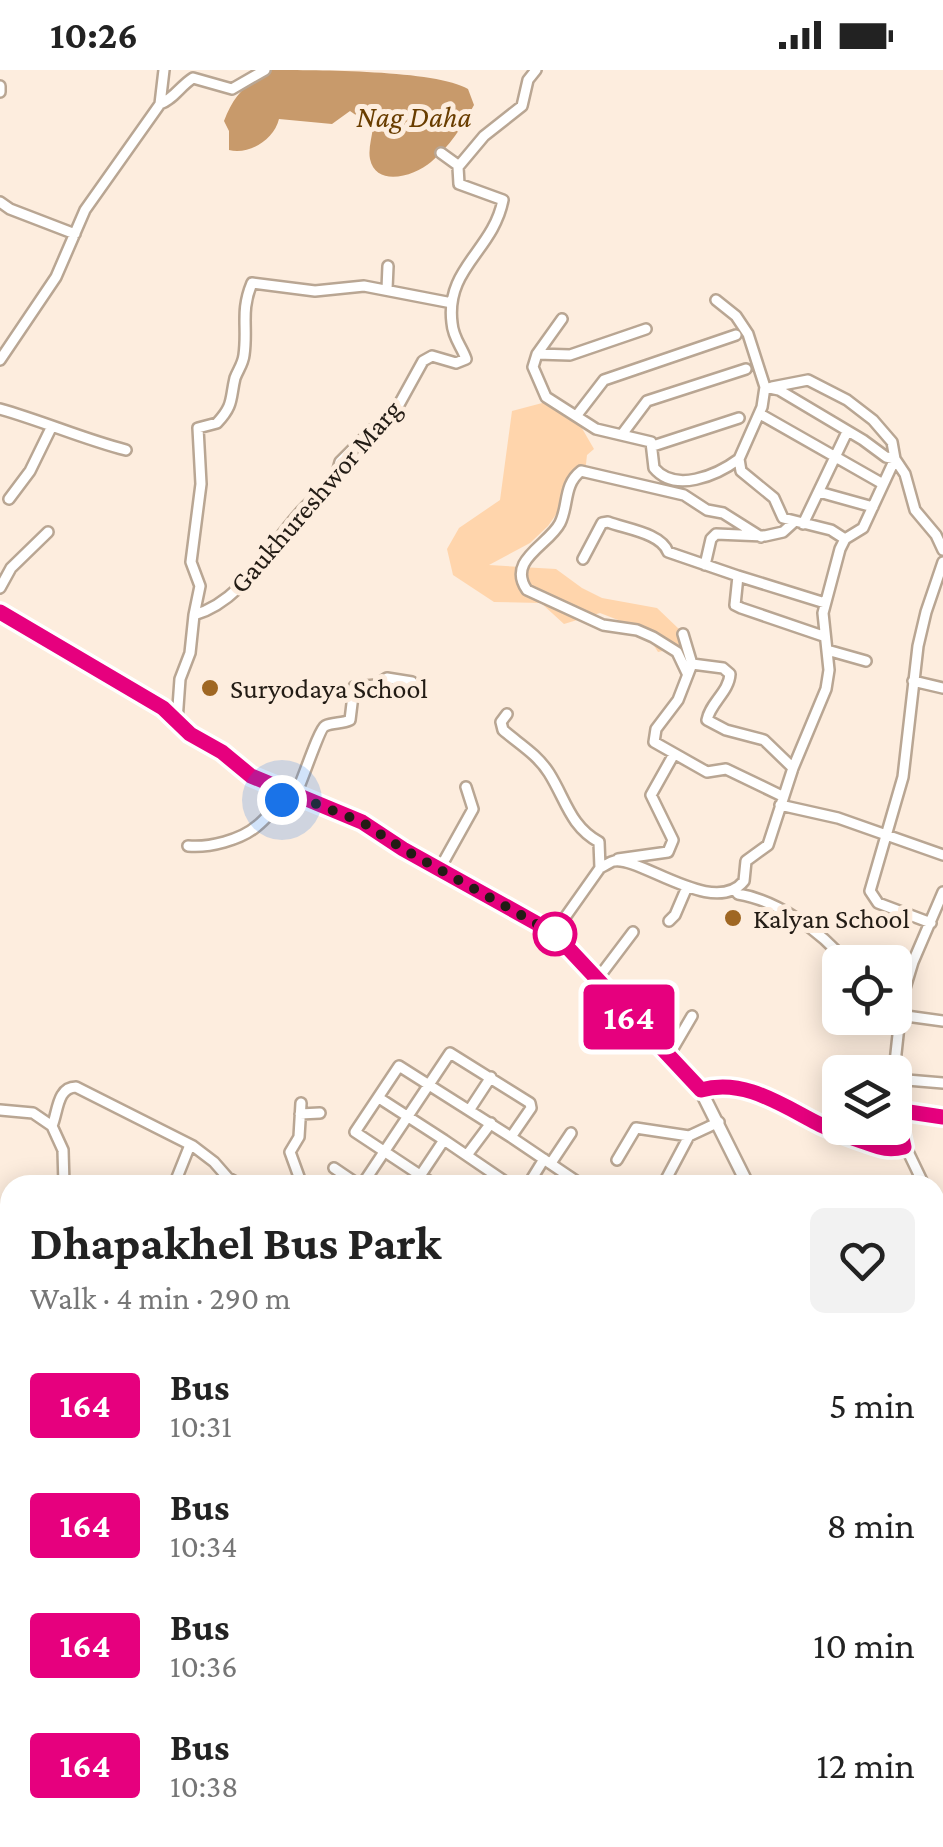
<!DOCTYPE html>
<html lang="en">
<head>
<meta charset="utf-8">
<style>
  :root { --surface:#fff; --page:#f2f2f2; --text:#222; --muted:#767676 }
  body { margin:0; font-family:"Crimson Pro",serif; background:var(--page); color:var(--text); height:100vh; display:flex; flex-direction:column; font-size:38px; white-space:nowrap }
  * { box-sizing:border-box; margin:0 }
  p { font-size:32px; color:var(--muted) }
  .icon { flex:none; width:55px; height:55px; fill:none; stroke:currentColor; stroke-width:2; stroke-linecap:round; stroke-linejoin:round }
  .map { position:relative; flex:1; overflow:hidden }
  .sheet { position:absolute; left:0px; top:1105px; width:945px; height:672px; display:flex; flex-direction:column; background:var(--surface); border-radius:30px 30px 0 0; box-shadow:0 5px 25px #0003 }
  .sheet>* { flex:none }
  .badge { padding:0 20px; border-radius:8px; font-size:35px; line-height:65px }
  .buttons { position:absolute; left:822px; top:875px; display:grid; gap:20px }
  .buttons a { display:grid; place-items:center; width:90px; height:90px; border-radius:15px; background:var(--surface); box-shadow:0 5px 25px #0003; font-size:50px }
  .you { position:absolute; width:50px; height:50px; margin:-25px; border:8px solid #fff; border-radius:50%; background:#1a73e8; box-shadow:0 0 0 15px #1a73e833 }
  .map>.badge { position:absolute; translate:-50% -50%; box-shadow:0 0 0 5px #fff }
  .round { display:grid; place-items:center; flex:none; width:105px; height:105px; border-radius:15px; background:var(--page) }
  .summary { display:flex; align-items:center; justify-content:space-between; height:170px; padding:0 30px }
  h1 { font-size:48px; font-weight:700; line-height:75px }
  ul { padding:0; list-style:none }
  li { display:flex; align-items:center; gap:30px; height:120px; padding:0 30px }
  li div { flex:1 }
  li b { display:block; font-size:38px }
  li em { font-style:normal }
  li .badge { min-width:110px; font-weight:700; text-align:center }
  .status { display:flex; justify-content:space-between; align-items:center; height:70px; padding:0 50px; background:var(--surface); direction:ltr }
  .status svg { height:28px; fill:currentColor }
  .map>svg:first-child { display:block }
  .green { fill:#ffd5ac }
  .water { fill:#c89a6b }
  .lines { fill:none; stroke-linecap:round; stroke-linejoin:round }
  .minor-casing { stroke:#b9a693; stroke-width:14 }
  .major-casing { stroke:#b9a693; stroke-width:16 }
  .minor { stroke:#fff; stroke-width:9 }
  .major { stroke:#fff; stroke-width:11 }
  .line-casing { stroke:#fff; stroke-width:22 }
  .line { stroke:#e6007e; stroke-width:15 }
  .walk { stroke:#231c15; stroke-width:10; stroke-dasharray:0 18 }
  .poi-dot { fill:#9f6723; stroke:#fdedde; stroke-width:4 }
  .stop-dot { fill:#fff; stroke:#e6007e; stroke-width:5 }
  .labels { text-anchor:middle; stroke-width:10; stroke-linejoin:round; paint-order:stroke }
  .street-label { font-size:28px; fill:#231c15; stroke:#fdedde }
  .poi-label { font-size:28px; fill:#231c15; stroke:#fdedde; text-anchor:start }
  .water-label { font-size:30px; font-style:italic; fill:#693d00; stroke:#fdedde }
</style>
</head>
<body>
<div class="status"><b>10:26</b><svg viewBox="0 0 49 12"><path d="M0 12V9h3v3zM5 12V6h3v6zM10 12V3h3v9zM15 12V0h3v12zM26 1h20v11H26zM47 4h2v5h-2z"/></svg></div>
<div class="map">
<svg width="943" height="1777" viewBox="0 0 943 1777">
  <rect width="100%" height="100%" fill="#fdedde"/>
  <path class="green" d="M546,332l30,16 18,31 -7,6 -2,18 -37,53 -18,17 -41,22 67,4 26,19 20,10 55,10 23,22 1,17 -23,5 -14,-22 -44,-17 -36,11 -23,-21 -47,-1 -41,-27 -6,-26 12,-21 41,-28 12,-89z"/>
  <path class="water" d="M271,0c44,0 166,0 197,19l6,16c-11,21 -25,42 -43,57 -16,14 -55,26 -61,-3 -2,-10 2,-22 3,-32l-23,-16 -18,13 -53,-5c-5,21 -30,36 -50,31v-19l-5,-10c10,-27 23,-38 47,-51z"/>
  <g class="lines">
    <defs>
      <path id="minor" d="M0,16v6
        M160,34c14,-5 20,-18 33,-26l39,11 33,-19
        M441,83l18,13
        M0,132l10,7 65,25
        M387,219l1,-23
        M716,230l20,16 12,18 17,53 -3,20 -23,52 2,12 33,27 9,20 48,12 14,9
        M562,249l-25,35 -4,13 13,30 50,32 55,13 3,26c21,25 62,8 85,-9
        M537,284l33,1 76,-26
        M0,290l56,-83 29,-67 75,-106 4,-34
        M772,317l36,-7 39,20 26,20 19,22 3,17 10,15 10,36 21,25 7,15
        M0,339c43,12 83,30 126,41
        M760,344l123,70
        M577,345l27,-35 132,-45
        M623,363l24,-32 99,-32
        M653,376l86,-28
        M819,422l54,15
        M9,429l21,-28 22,-45
        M803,454l44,-92
        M583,489l19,-36 6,-1c18,7 53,11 60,30l70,24 -3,29 6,3 82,28
        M705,495l6,-26 5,-5 49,2 18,-4 11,-10
        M738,506l87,27
        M0,518l11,-20 37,-36
        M194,545l6,-29 -9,-24 10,-78 -3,-56 19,-5c17,-18 13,-24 18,-45 3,-8 8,-14 9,-23 4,-29 -4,-43 8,-72l63,8 49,-5 88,17
        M683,564l9,30 31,4 7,6c-1,18 -20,29 -23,46l19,10 38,10 29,28
        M827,580l39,11
        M692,594l-14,36 -22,29 -2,13 53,30 19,-3 56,27
        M687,603l-10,-21 -24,-15 -16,-7 -34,-5 -76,-35c-21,-30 22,-45 33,-67 9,-18 3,-38 21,-52l103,24 23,15 16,3 38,24
        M913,611l30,7
        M507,644l-6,8 2,8c16,14 34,24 46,43 17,27 21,53 50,69l1,26
        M177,651l3,-42 10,-26 4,-38c64,-19 84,-99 140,-131l6,-22 33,-33 18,-10 32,-58 9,-5 24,7 10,-4c-4,-12 -13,-21 -14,-36 -7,-55 41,-72 51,-123l-44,-16 -1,-17 26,-31 38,-30 6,-26 8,-10
        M780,735l58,13 105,37
        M188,776c21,2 53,-6 69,-20 15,-12 19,-24 38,-30 6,-11 24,-67 30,-70 8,-4 17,-2 25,-6l4,-33 22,-2 11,-7 25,4 3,4
        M618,789l50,-7 5,-12 -22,-45 23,-41
        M439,800l34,-61 -7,-22
        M734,819l4,5c39,6 84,38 108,68
        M669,851l6,-6 12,-28
        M931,853l-53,-20 -8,-12 33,-114 15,-131 8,-34 17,-50
        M554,863l46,-65c2,-1 12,-7 14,-7 26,-5 100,57 130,20l2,-20 22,-16 25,-77 33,-79 3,-19 -6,-57 17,-64 5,-10 18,-11 32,-69 -9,-2 -23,-17 -84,-50 -14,-3
        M596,911l37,-49
        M899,945l44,6
        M668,987l24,-41
        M894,1002l8,-74 11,-36 30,-70
        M895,1009l48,4
        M701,1021l24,-5 19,3 134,58 15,3 11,-3
        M379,1028l65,42 -30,45
        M895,1028l4,35 25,52
        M301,1033l-2,34 -9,15 12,33
        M470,1039l21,-32
        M0,1040l33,3 19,13
        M896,1040l47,7
        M300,1044l20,-1
        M825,1056l13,-33
        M444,1070l66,45
        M467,1085l24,-32
        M617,1090l19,-32 53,8 30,-14
        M551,1093l20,-30
        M334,1098l25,17
        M64,1115l-1,-35 -11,-24c6,-14 5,-39 24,-39l117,59 21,16 14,16 13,7
        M174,1115l16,-40
        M362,1115l88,-132 80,50 1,5 -20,29 71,48
        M435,1115l-80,-53 44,-66 112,71
        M528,1115l16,-26
        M663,1115l26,-49
        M935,1150l8,43
        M935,1205h8
        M0,1244l10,-4
        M935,1264l8,-39
        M937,1264l6,33
        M0,1650l10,-3
        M935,1684l8,-30
        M935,1696l8,4
        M397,1777l3,-9
        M439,1777l2,-9
        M466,1777l4,-9
        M581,1777v-1
        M800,1777l1,-9
        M844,1777l4,-9"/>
      <path id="major" d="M0,542l163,96 27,26 32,18 29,24 110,46 42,27 151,84 147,158 47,94
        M935,1398l8,9
        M0,1494h10
        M935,1510l8,-1"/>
    </defs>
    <use href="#minor" class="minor-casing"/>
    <use href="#major" class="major-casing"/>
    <use href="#minor" class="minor"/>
    <use href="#major" class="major"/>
  </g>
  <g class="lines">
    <defs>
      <path id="line" d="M0,542l163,96 27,26 32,18 29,24 111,46 41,27 151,84 147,157c42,-12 79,14 116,33 15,8 33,14 50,20 14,5 22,8 37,4l-8,-37 47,7"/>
    </defs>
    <use href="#line" class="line-casing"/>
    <use href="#line" class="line"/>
    <path class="walk" d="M282,730l14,-4 66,26 41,27 152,85"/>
  </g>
  <g class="poi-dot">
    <circle cx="210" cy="618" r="10"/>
    <circle cx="733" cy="848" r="10"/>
  </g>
  <circle class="stop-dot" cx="555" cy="864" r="20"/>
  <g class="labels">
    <g class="street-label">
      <text transform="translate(315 426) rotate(-49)" y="10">Gaukhureshwor Marg</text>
    </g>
    <g class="poi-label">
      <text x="230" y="628">Suryodaya School</text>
      <text x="753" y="858">Kalyan School</text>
    </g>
    <g class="water-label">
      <text x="414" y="57">Nag Daha</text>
    </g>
  </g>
</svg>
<div class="buttons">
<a><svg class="icon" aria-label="locate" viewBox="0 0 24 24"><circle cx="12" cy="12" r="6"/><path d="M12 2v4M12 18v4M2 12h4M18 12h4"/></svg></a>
<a><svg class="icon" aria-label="layers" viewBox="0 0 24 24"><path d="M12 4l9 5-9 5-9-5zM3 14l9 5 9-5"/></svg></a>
</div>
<div class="you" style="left:282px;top:730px"></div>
<b class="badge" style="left:629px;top:947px;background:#e6007e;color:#fff">164</b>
<section class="sheet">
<div class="summary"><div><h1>Dhapakhel Bus Park</h1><p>Walk · 4 min · 290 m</p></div><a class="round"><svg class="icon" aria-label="heart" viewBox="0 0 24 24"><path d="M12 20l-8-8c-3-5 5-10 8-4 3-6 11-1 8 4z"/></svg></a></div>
<ul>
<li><span class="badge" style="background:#e6007e;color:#fff">164</span><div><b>Bus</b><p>10:31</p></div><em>5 min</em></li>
<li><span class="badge" style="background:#e6007e;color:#fff">164</span><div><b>Bus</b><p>10:34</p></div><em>8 min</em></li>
<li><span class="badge" style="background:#e6007e;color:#fff">164</span><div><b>Bus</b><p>10:36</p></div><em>10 min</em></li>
<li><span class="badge" style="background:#e6007e;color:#fff">164</span><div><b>Bus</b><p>10:38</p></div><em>12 min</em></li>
</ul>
</section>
</div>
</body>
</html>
